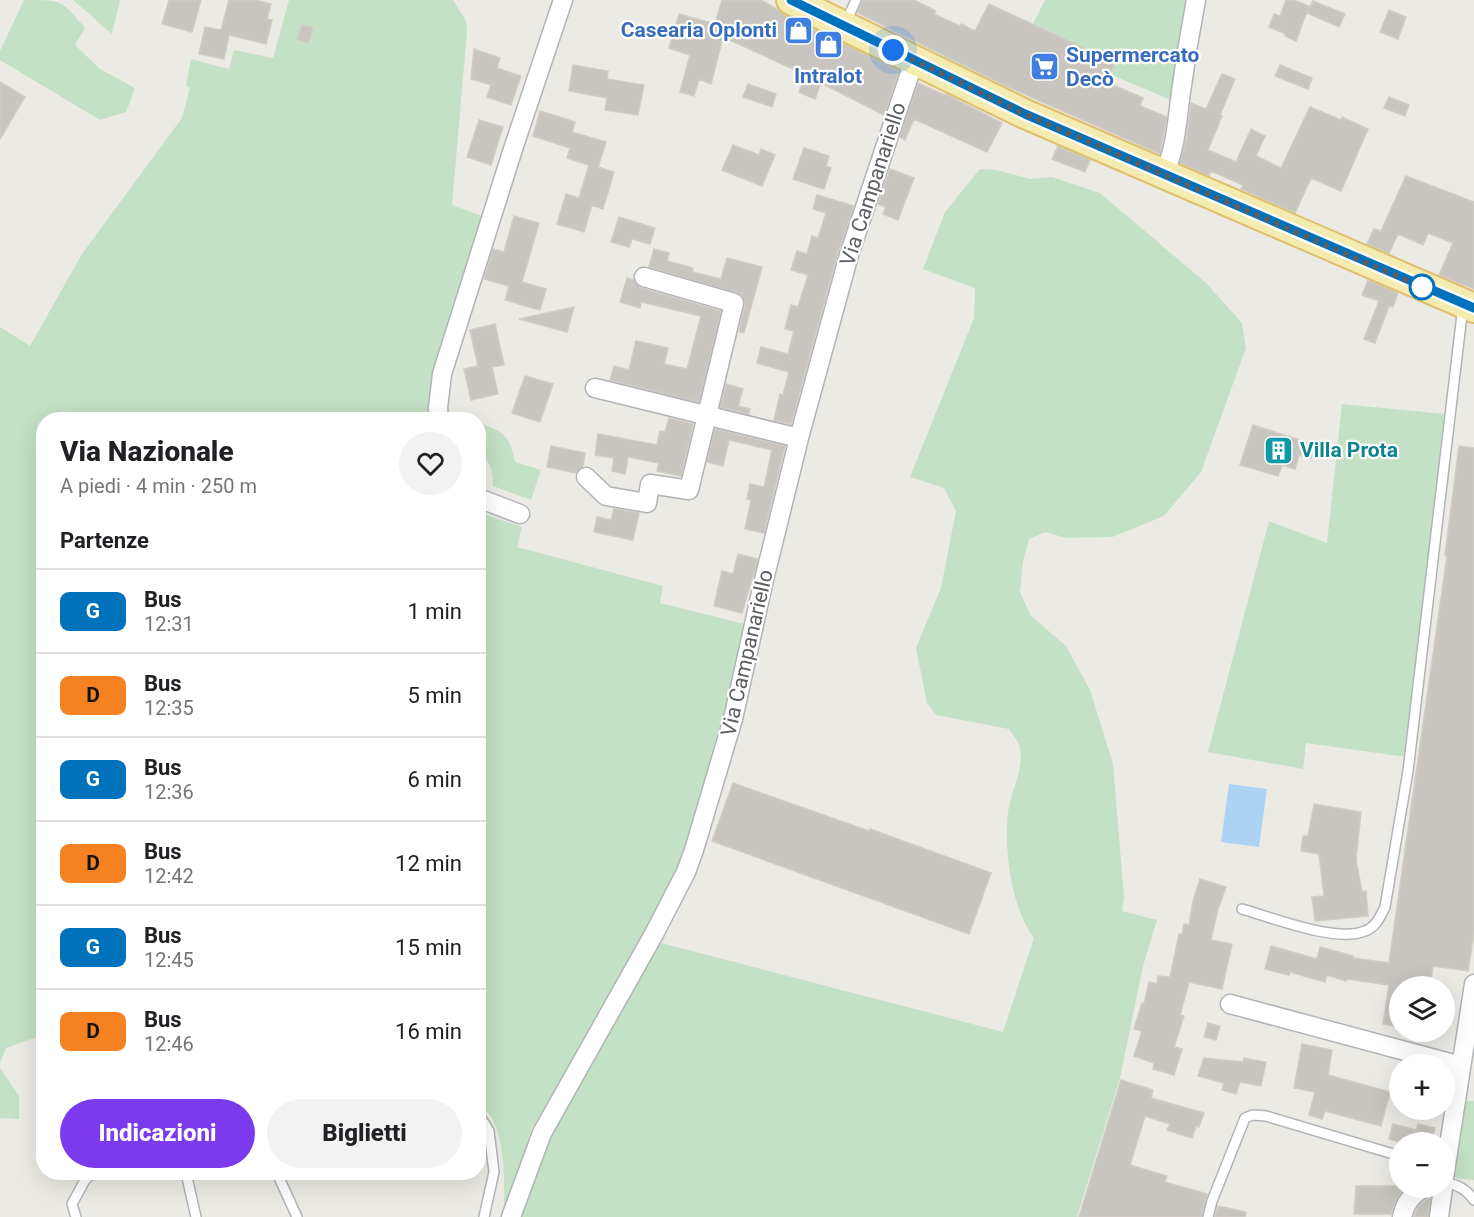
<!DOCTYPE html>
<html lang="it">
<head>
<meta charset="utf-8">
<style>
  :root { --surface:#fff; --page:#f2f2f2; --text:#202124; --muted:#757577; --line:#e0e0e0; --accent:#7c3aed }
  body { margin:0; font-family:Roboto,sans-serif; background:var(--page); color:var(--text); height:100vh; display:flex; flex-direction:column; font-size:22px; white-space:nowrap }
  * { box-sizing:border-box; margin:0 }
  p { font-size:20px; color:var(--muted) }
  .icon { flex:none; width:33px; height:33px; fill:none; stroke:currentColor; stroke-width:2; stroke-linecap:round; stroke-linejoin:round }
  .map { position:relative; flex:1; overflow:hidden }
  .drawer { position:absolute; left:36px; top:412px; width:450px; height:768px; display:flex; flex-direction:column; background:var(--surface); border-radius:24px; box-shadow:0 6px 24px #0002 }
  .drawer>* { flex:none }
  .badge { padding:0 12px; border-radius:9px; font-size:21px; line-height:39px }
  .buttons { position:absolute; left:1389px; top:976px; display:grid; gap:12px }
  .buttons a { display:grid; place-items:center; width:66px; height:66px; border-radius:50%; background:var(--surface); box-shadow:0 6px 24px #0002; font-size:30px }
  .you { position:absolute; width:30px; height:30px; margin:-15px; border:4px solid #fff; border-radius:50%; background:#1a73e8; box-shadow:0 0 0 9px #1a73e833 }
  .map>.badge { position:absolute; translate:-50% -50%; box-shadow:0 0 0 3px #fff }
  h2 { padding:0 24px; font-size:22px; line-height:54px }
  .round { display:grid; place-items:center; flex:none; width:63px; height:63px; border-radius:32px; background:var(--page) }
  .headline { display:flex; align-items:center; justify-content:space-between; height:102px; padding:0 24px }
  h1 { font-size:28px; font-weight:800; line-height:45px }
  .button { display:flex; gap:12px; margin-top:auto; padding:12px 24px }
  .button a { flex:1; height:69px; border-radius:36px; background:var(--accent); color:#fff; font-size:24px; font-weight:800; line-height:69px; text-align:center }
  .button a+a { background:var(--page); color:var(--text) }
  ul { padding:0; list-style:none }
  li { display:flex; align-items:center; gap:18px; height:84px; padding:0 24px; border-top:2px solid var(--line) }
  li div { flex:1 }
  li b { display:block; font-size:22px }
  li em { font-style:normal }
  li .badge { min-width:66px; font-weight:700; text-align:center }
  .map>svg:first-child { display:block }
  .green { fill:#c3e1c4 }
  .water { fill:#acd3f3 }
  .building { fill:#c8c5c0; stroke:#d0ccc3; stroke-width:1.5 }
  .lines { fill:none; stroke-linecap:round; stroke-linejoin:round }
  .lane-casing { stroke:#b1b3b7; stroke-width:12 }
  .street-casing { stroke:#b1b3b7; stroke-width:21 }
  .primary-casing { stroke:#dec06a; stroke-width:32 }
  .lane { stroke:#fff; stroke-width:9 }
  .street { stroke:#fff; stroke-width:18 }
  .primary { stroke:#f4ebb1; stroke-width:28 }
  .line-casing { stroke:#fff; stroke-width:14 }
  .line { stroke:#0072bc; stroke-width:9 }
  .walk { stroke:#5c5e62; stroke-width:6; stroke-dasharray:0 10.8 }
  .stop-dot { fill:#fff; stroke:#0072bc; stroke-width:3 }
  .labels { text-anchor:middle; stroke-width:4.5; stroke-linejoin:round; paint-order:stroke }
  .shop-label { font-size:21px; font-weight:bold; fill:#366cbe; stroke:#fff; text-anchor:end }
  .street-label { font-size:21px; fill:#5c5e62; stroke:#fff }
  .culture-label { font-size:21px; font-weight:bold; fill:#0d838f; stroke:#fff; text-anchor:start }
</style>
</head>
<body>
<div class="map">
<svg width="1474" height="1217" viewBox="0 0 1474 1217">
  <rect width="100%" height="100%" fill="#eceae4"/>
  <path class="green" d="M24,0c39,0 37,0 61,28l-10,17 25,24 35,19 -9,24 -26,8 -100,-60v-9z
    M73,0h47l-8,34z
    M289,0h164l13,21 1,10 -15,174 33,12 -57,183v20h-384l-1,618 -6,-1 -31,11 -6,15v-736l30,19 52,-92 100,-136 8,-30 -4,-2 5,-27 38,10 5,-19 39,8z
    M1045,0h147l-16,102 -67,-28 7,-16 -20,-9 -2,4 -61,-29z
    M980,169l16,1 34,9 22,-2 48,16 106,90 36,40 4,25 -45,124 -37,44 -52,21 -46,1 -21,-6 -16,7 -6,22 -3,31 11,24 35,30 24,44 23,74 11,134 -2,13 35,9 -14,46 -23,112 -43,139h-560l28,-73 112,-202 346,90 31,-94c-23,-30 -30,-88 -26,-125 2,-22 18,-46 11,-68 -2,-6 -7,-11 -10,-16l-73,-14 -9,-12 -11,-55 25,-60 15,-77 -12,-23 -34,-11 64,-159 1,-30 -52,-19 22,-57z
    M1342,404l102,10 -38,343 -100,-14 -3,26 -95,-17 61,-231 58,22z
    M479,422c26,12 30,11 36,40l26,8 -10,30 -38,-14c0,-13 -2,-25 -14,-33z
    M478,512l44,15 -5,20 146,39 -3,17 89,22 -16,70 -54,174 -78,146 -69,113 -28,85c0,-28 4,-94 -26,-108z
    M0,1068l19,28v23l-19,-1z
    M1462,1101h12v79l-24,-3z"/>
  <path class="water" d="M1229,784l38,5 -8,58 -38,-5z"/>
  <path class="building" d="M169,0h32l-9,32 -30,-8z
    M229,0h27l15,4 -4,15 5,1 -6,24 -37,-9 -5,24 -25,-5 6,-27 16,3z
    M722,0h39l16,9 7,6 115,56 -15,44 -63,-32 -6,16 -16,-7 7,-17 -83,-38 -12,47 -12,-5 -5,17 -14,-4 10,-37 -21,-7 10,-34 36,10z
    M863,0h51l22,11 -2,3 26,12 1,-2 14,7 14,-27 112,52 2,-3 13,6 -10,23 37,16 -3,8 27,11 -7,37 -154,-68 -148,-73z
    M1286,0h7l16,6 -13,35 -11,-5 1,-2 -17,-7 5,-13 6,2z
    M1313,1l32,13 -6,13 -32,-14z
    M1389,10l17,7 -8,22 -18,-7z
    M302,25l11,3 -5,15 -11,-4z
    M474,49l26,9 -3,10 24,8 -10,29 -24,-8 4,-12 -20,-6z
    M573,65l35,6 -1,8 37,6 -6,30 -33,-5 2,-12 -38,-7z
    M1280,65l32,13 -4,11 -33,-13z
    M1222,74l13,5 -15,36 2,1 -14,34 28,12 15,-33 14,7 -9,20 25,12 29,-61 31,13 1,-3 26,12 -27,62 -30,-13 -16,35 -54,-24 2,-4 -32,-14 -2,5 -29,-13 7,-27 4,-33 15,6z
    M0,82l25,15 -25,42z
    M918,83l26,12 2,-1 56,29 -15,29 -73,-33 -9,21 -5,-3z
    M748,84l28,10 -4,13 -29,-10z
    M1389,97l20,8 -4,11 -21,-8z
    M540,111l35,11 -3,10 34,10 -8,25 16,5 -11,37 -11,-4 -8,27 -27,-8 9,-30 13,4 10,-33 -22,-7 3,-10 -37,-12z
    M479,120l24,7 -12,38 -24,-8z
    M733,145l26,10 2,-6 14,6 -13,31 -40,-16z
    M1058,146l32,14 -5,12 -33,-13z
    M804,148l25,8 -3,10 5,2 -7,21 -31,-10z
    M890,169l24,9 -16,42 -15,-6 3,-7 -8,-3z
    M1406,176l68,26v87l-35,-14 14,-32 -25,-10 -5,12 -25,-11 -9,19 -22,-9 7,-15 7,2z
    M817,195l37,11 -16,46 -47,172 -17,-4 6,-26 3,1 6,-23 -32,-9 4,-16 27,7 6,-23 -9,-2 6,-24 7,2 10,-32 -17,-5 6,-19 10,3 5,-18 6,2 8,-25 -13,-4z
    M514,216l25,7 -17,59 24,7 -6,21 -35,-10 4,-14 -25,-7 9,-30 11,3z
    M619,217l36,11 -5,16 -18,-5 -3,8 -18,-5z
    M654,249l15,4 -2,8 26,7 -1,4 29,7 6,-21 35,9 -18,66 -5,-1 6,-27 -3,-10 -93,-28z
    M627,278l6,2 8,8 80,23 -22,91 -89,-22 4,-14 15,4 7,-29 32,7 -4,16 23,5 14,-53 -60,-14 -1,6 -20,-6z
    M1368,280l30,13 -5,14 -4,-1 -14,37 -11,-4 15,-38 -17,-6z
    M574,307l-7,25 -48,-13z
    M495,324l9,41 -12,2 6,27 -27,6 -7,-31 14,-3 -8,-36z
    M525,376l28,8 -13,38 -28,-9z
    M726,384l17,5 -5,17 12,3 -1,5 -29,-7z
    M669,418l24,6 -12,52 -24,-5 2,-8 -31,-6 -3,17 -13,-3 2,-13 -19,-3 3,-21 59,11 3,-14 5,1z
    M1253,425l62,20 -4,14 -12,-4 -4,14 -13,-4 -4,11 -38,-11z
    M715,429l70,17 -21,87 -19,-4 6,-29 -4,-1 3,-15 14,3 8,-37 -43,-10 -6,26 -16,-4z
    M551,446l34,7 -2,13 -7,7 -29,-6z
    M1459,446l15,2v485l-6,38 -35,-5 -3,21h-30v40l-17,-3 6,-39 -42,-6 -1,2 -19,-6 -2,7 -35,-10 -1,3 -24,-6 6,-23 46,13 3,-12 33,9v2l36,5 58,-407 -2,-1z
    M614,509l25,4 -6,27 -39,-8 3,-15 14,3z
    M738,554l20,5 -16,54 -28,-7 8,-35 11,3z
    M733,783l136,48 1,-2 121,44 -22,61 -257,-93z
    M1314,804l47,8 -5,48 6,32 4,-1 2,25 -53,5 -3,-24 12,-1 -5,-42 -18,-3 2,-15h5z
    M1200,879l26,8 -8,22 -7,31 21,4 -10,45 -33,-7 -9,33 4,1 -10,31 8,2 -8,26 -21,-6 1,-6 -20,-7 8,-25 -8,-2 8,-26 2,1 5,-22 8,2 1,-8 12,1 9,-43h3l2,-10 5,1 4,-24z
    M1208,1023l12,3 -4,14 -12,-3z
    M1302,1044l30,6 -4,25 62,17 -9,34 -56,-15 -3,8 -13,-4 6,-23 -21,-4z
    M1204,1058l39,4 1,-4 22,4 -5,24 -21,-4 -4,12 -14,-4 2,-7 -26,-7z
    M1121,1080l32,10 -2,8 53,15 -5,14 -3,-1 -4,12 -25,-8 3,-6 -25,-8 -15,49 37,11 -2,6 42,12 -6,23h-122z
    M1393,1124l23,6 2,-6 17,4 -4,15h-29l-13,-4z
    M1356,1186h44l2,5 -7,12 -4,11h-37z
    M1431,1196l-3,21h-14l4,-10z
    M1218,1206l28,6 -1,5h-30z"/>
  <g class="lines">
    <defs>
      <path id="lane" d="M845,24l11,-24
        M1242,909c31,9 94,34 123,22 11,-4 15,-14 20,-24l23,-136 55,-465
        M478,1113l11,18 5,41 -10,45
        M186,1173l10,44
        M277,1173l20,44
        M1444,1182c14,3 22,7 30,18
        M76,1217l-4,-13 13,-24 8,-7
        M1208,1217l4,-16 33,-83 8,-3 13,1 134,40"/>
      <path id="street" d="M1164,174c12,-26 13,-53 17,-82 4,-30 9,-61 15,-92
        M595,388l204,50
        M439,420l-1,-12 4,-34 71,-225 50,-149
        M586,477l20,19 41,7 3,-19 39,6 45,-187 -90,-26
        M478,498l42,16
        M1230,1004l231,62
        M1444,1178l30,-194
        M511,1217l31,-84 112,-199 32,-62 8,-22 39,-131 30,-135 36,-146 50,-183 65,-194
        M1402,1217c3,-14 9,-21 21,-29
        M1439,1217l4,-29"/>
      <path id="primary" d="M791,0l234,114 449,194"/>
    </defs>
    <use href="#lane" class="lane-casing"/>
    <use href="#street" class="street-casing"/>
    <use href="#primary" class="primary-casing"/>
    <use href="#lane" class="lane"/>
    <use href="#street" class="street"/>
    <use href="#primary" class="primary"/>
  </g>
  <g class="lines">
    <defs>
      <path id="line" d="M791,0l234,114 449,194"/>
    </defs>
    <use href="#line" class="line-casing"/>
    <use href="#line" class="line"/>
    <path class="walk" d="M893,50l132,64 397,173"/>
  </g>
  <defs>
    <symbol id="shop-square" viewBox="-11 -11 22 22"><rect x="-9" y="-9" width="18" height="18" rx="4" fill="#3f7fe0" stroke="#fff"/><path d="M-5-2.5h2.3a2.7 3.5 0 0 1 5.4 0H5L5.5 6h-11ZM-1.5-2.5h3a1.5 2.3 0 0 0-3 0Z" fill="#fff"/></symbol>
    <symbol id="supermarket-square" viewBox="-11 -11 22 22"><rect x="-9" y="-9" width="18" height="18" rx="4" fill="#3f7fe0" stroke="#fff"/><path d="M-6-5.5h2.5l.6 2H6L4.5 2H-2.5L-4.4-4H-6ZM-1.5 3.2a1.3 1.3 0 1 0 .1 0ZM3 3.2a1.3 1.3 0 1 0 .1 0Z" fill="#fff"/></symbol>
    <symbol id="building-square" viewBox="-11 -11 22 22"><rect x="-9" y="-9" width="18" height="18" rx="4" fill="#0f9aa8" stroke="#fff"/><path d="M-4-6H4V6H1V3H-1V6H-4ZM-2.5-4.3h1.7v1.8h-1.7ZM.8-4.3h1.7v1.8H.8ZM-2.5-1h1.7V.8h-1.7ZM.8-1h1.7V.8H.8Z" fill="#fff"/></symbol>
  </defs>
  <g fill-rule="evenodd">
    <use href="#shop-square" x="782" y="14" width="33" height="33"/>
    <use href="#shop-square" x="812" y="28" width="33" height="33"/>
    <use href="#supermarket-square" x="1028" y="50" width="33" height="33"/>
    <use href="#building-square" x="1262" y="434" width="33" height="33"/>
  </g>
  <circle class="stop-dot" cx="1422" cy="287" r="12"/>
  <g class="labels">
    <g class="shop-label">
      <text x="777" y="37">Casearia Oplonti</text>
      <text x="1066" y="62" text-anchor="start">Supermercato<tspan x="1066" dy="24">Decò</tspan></text>
      <text x="828" y="83" text-anchor="middle">Intralot</text>
    </g>
    <g class="street-label">
      <text transform="translate(873 184) rotate(-72)" y="7">Via Campanariello</text>
      <text transform="translate(747 653) rotate(-77)" y="7">Via Campanariello</text>
    </g>
    <g class="culture-label">
      <text x="1300" y="457">Villa Prota</text>
    </g>
  </g>
</svg>
<div class="buttons">
<a><svg class="icon" aria-label="layers" viewBox="0 0 24 24"><path d="M12 4l9 5-9 5-9-5zM3 14l9 5 9-5"/></svg></a>
<a>+</a>
<a>−</a>
</div>
<div class="you" style="left:893px;top:50px"></div>
<section class="drawer">
<div class="headline"><div><h1>Via Nazionale</h1><p>A piedi · 4 min · 250 m</p></div><a class="round"><svg class="icon" aria-label="heart" viewBox="0 0 24 24"><path d="M12 20l-8-8c-3-5 5-10 8-4 3-6 11-1 8 4z"/></svg></a></div>
<h2>Partenze</h2>
<ul>
<li><span class="badge" style="background:#0072bc;color:#fff">G</span><div><b>Bus</b><p>12:31</p></div><em>1 min</em></li>
<li><span class="badge" style="background:#f58220;color:#111">D</span><div><b>Bus</b><p>12:35</p></div><em>5 min</em></li>
<li><span class="badge" style="background:#0072bc;color:#fff">G</span><div><b>Bus</b><p>12:36</p></div><em>6 min</em></li>
<li><span class="badge" style="background:#f58220;color:#111">D</span><div><b>Bus</b><p>12:42</p></div><em>12 min</em></li>
<li><span class="badge" style="background:#0072bc;color:#fff">G</span><div><b>Bus</b><p>12:45</p></div><em>15 min</em></li>
<li><span class="badge" style="background:#f58220;color:#111">D</span><div><b>Bus</b><p>12:46</p></div><em>16 min</em></li>
</ul>
<div class="button"><a>Indicazioni</a><a>Biglietti</a></div>
</section>
</div>
</body>
</html>
